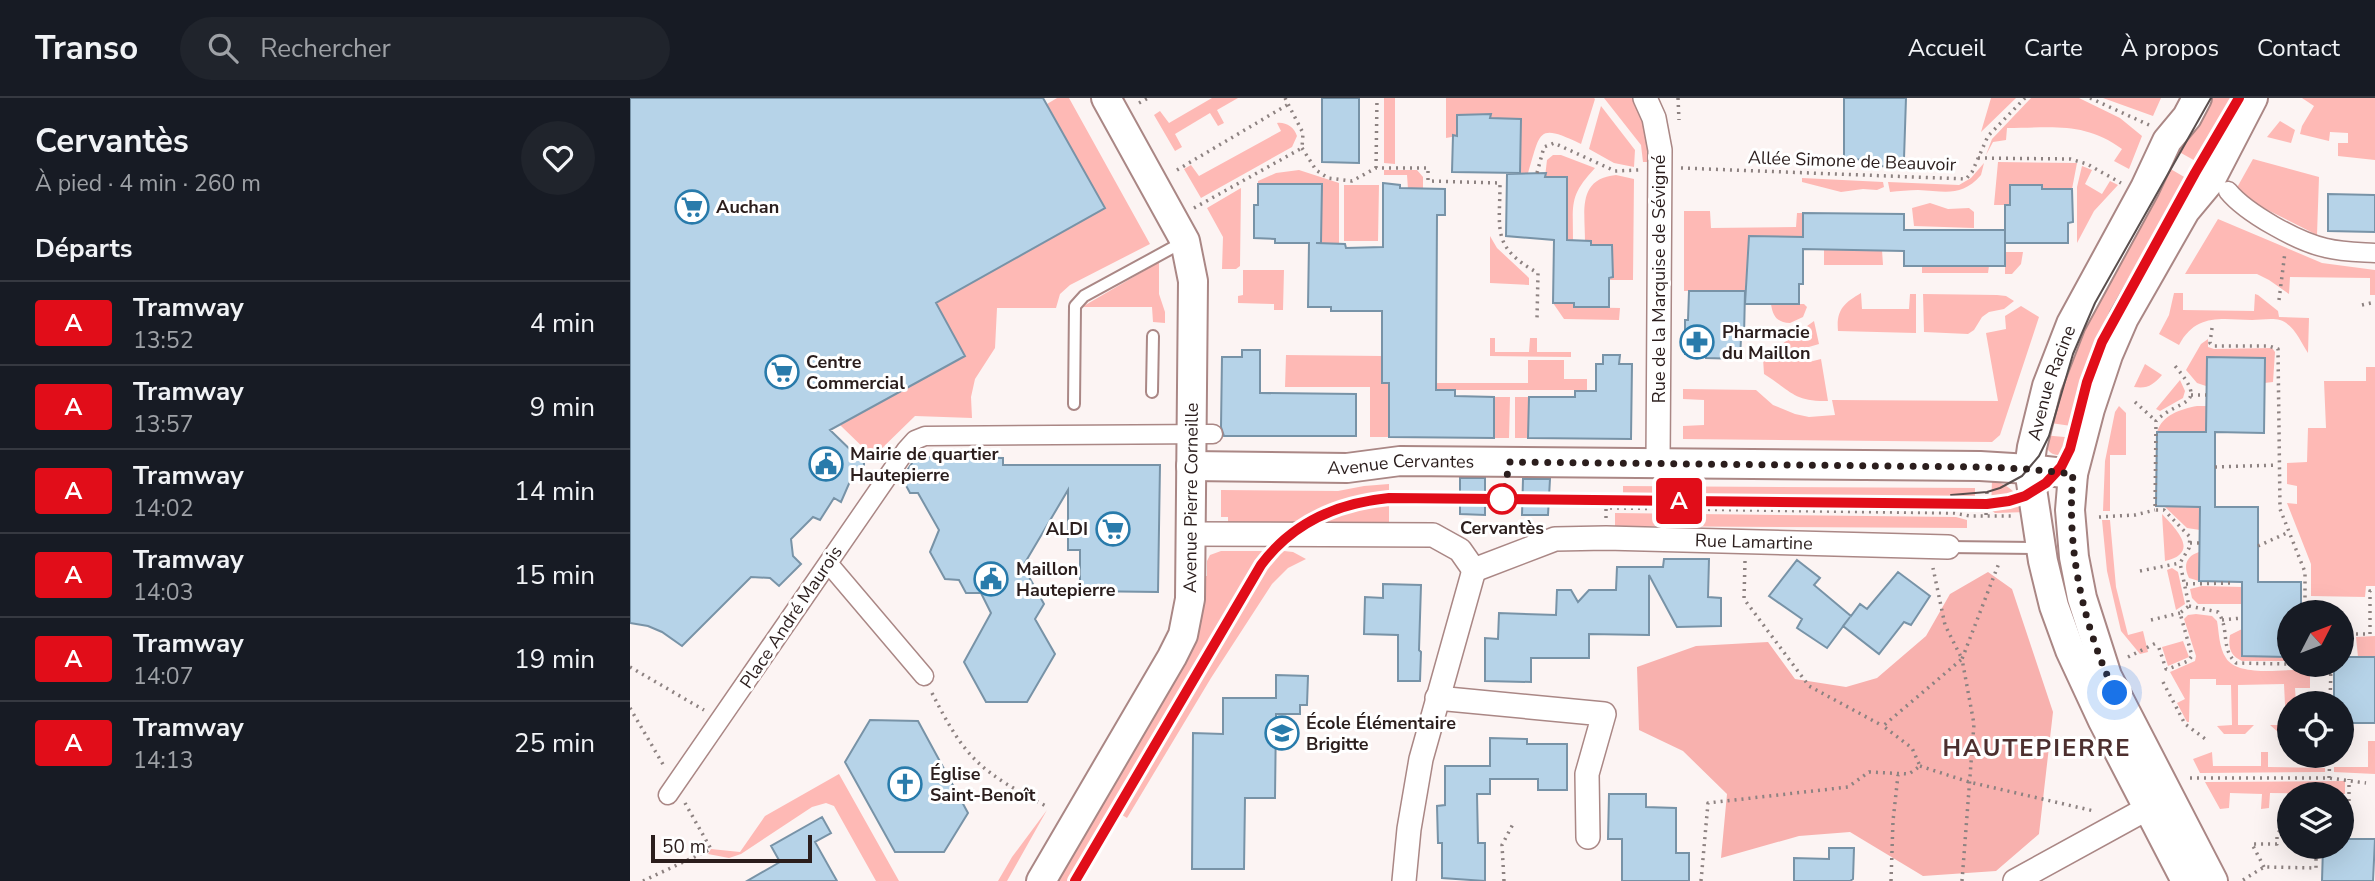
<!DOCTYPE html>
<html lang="fr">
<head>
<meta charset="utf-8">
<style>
  :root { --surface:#171b24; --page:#20242c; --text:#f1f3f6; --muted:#9ea1a6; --line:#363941 }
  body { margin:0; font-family:"Nunito Sans",sans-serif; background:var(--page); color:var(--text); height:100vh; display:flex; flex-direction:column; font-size:26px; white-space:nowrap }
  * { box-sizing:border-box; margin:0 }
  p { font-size:23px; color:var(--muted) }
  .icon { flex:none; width:38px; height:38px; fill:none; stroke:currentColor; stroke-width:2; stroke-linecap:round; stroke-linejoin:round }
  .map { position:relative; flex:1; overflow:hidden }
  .side { display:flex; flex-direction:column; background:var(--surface); width:630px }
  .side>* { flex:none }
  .badge { padding:0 14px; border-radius:5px; font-size:24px; line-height:46px }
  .needle { width:46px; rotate:48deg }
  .tools { position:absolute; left:1647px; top:502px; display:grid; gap:14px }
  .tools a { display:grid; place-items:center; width:77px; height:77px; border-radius:50%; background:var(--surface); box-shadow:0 7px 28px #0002; font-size:35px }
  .scale { position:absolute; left:21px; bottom:18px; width:161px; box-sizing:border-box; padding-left:7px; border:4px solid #2b1e1d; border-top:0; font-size:19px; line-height:24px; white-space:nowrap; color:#2b1e1d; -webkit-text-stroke:5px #fff; paint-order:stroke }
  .you { position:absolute; width:35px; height:35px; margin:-18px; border:5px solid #fff; border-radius:50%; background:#1a73e8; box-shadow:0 0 0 10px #1a73e833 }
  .map>.badge { position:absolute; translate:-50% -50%; box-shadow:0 0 0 4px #fff }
  h2 { padding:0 35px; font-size:26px; line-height:63px }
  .round { display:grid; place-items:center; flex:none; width:74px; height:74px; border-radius:37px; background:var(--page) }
  .headline { display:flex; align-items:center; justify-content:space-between; height:119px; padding:0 35px }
  h1 { font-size:33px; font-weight:700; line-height:52px }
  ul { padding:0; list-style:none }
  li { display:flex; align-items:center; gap:21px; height:84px; padding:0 35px; border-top:2px solid var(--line) }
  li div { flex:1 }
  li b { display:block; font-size:26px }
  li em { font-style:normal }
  li .badge { min-width:77px; font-weight:700; text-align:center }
  header { display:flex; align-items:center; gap:42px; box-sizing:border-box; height:98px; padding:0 35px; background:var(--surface); border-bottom:2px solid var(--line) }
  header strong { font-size:33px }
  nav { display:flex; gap:38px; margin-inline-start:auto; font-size:24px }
  .search { width:490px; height:63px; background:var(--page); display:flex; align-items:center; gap:18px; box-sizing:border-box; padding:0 24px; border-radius:38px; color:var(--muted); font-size:26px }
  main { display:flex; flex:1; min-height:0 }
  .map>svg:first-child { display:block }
  .green { fill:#feb9b5 }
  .forest { fill:#f8b1ae }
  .building { fill:#b6d3e8; stroke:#7893a7; stroke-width:2 }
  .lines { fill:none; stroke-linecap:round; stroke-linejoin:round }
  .service-casing { stroke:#aa8785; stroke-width:14 }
  .pedestrian-casing { stroke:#aa8785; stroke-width:21 }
  .minor-casing { stroke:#aa8785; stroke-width:26 }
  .tertiary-casing { stroke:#aa8785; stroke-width:32 }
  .path { stroke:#8d8281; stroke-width:3.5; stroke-dasharray:2 5; stroke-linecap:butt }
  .service { stroke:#fff; stroke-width:10 }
  .pedestrian { stroke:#fff; stroke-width:18 }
  .minor { stroke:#fff; stroke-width:23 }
  .tertiary { stroke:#fff; stroke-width:28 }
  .tram { stroke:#5a4f4e; stroke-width:2 }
  .line-casing { stroke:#fff; stroke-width:16 }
  .line { stroke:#e10d19; stroke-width:10 }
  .walk { stroke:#2b1e1d; stroke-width:7; stroke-dasharray:0 12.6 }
  .stop-dot { fill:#fff; stroke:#e10d19; stroke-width:3.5 }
  .labels { text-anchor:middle; stroke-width:6; stroke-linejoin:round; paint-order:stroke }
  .street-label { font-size:18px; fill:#2b1e1d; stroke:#fff }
  .poi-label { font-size:18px; font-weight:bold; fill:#2b1e1d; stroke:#fff; text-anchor:start }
  .stop-label { font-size:18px; font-weight:bold; fill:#2b1e1d; stroke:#fff }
  .district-label { font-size:24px; font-weight:bold; letter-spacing:2px; fill:#4d302f; stroke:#fff }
</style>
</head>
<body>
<header>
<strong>Transo</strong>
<div class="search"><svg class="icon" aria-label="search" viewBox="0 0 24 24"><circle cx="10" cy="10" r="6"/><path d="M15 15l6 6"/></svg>Rechercher</div>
<nav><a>Accueil</a><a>Carte</a><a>À propos</a><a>Contact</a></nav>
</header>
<main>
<section class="side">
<div class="headline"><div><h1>Cervantès</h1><p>À pied · 4 min · 260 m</p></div><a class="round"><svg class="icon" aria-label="heart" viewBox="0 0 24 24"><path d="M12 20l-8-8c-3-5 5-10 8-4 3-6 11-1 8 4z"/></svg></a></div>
<h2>Départs</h2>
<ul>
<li><span class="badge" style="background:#e10d19;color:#fff">A</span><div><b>Tramway</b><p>13:52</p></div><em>4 min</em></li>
<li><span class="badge" style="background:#e10d19;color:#fff">A</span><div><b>Tramway</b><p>13:57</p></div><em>9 min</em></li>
<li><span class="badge" style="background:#e10d19;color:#fff">A</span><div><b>Tramway</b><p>14:02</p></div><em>14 min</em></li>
<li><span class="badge" style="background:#e10d19;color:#fff">A</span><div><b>Tramway</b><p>14:03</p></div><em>15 min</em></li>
<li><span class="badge" style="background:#e10d19;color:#fff">A</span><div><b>Tramway</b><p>14:07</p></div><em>19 min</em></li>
<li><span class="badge" style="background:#e10d19;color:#fff">A</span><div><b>Tramway</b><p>14:13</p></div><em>25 min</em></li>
</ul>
</section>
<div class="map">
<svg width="1745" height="783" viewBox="0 0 1745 783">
  <rect width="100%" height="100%" fill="#fcf4f3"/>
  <path class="green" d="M427,0h12l81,146 -80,41 -10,9 -4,14h-59l-2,40 -20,31 -4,18 1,21 -57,-2 -42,41 -33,-32 125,-69 -29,-53 169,-95 -58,-104z
    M582,0h26l-21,12 7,13 -6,3 -8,-13 -35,21 7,13 -7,4 -21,-36 6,-4 9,12z
    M754,0h11v66l-11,-1z
    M816,0h148l1,1 -14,45c-44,-21 -40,-13 -53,29h-11v-21l3,-1v-32l-30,-1v-4l-32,1 -1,21 -11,2z
    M974,0h29l14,31 3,33h-7l-2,-17z
    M1361,0h25l-35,34z
    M1401,0h48l41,20 22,18 -13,33 -15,-8 8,-12c-38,-28 -71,-21 -115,-21l-1,12 -13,2 -7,13 6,-16z
    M1473,0h58l-8,18z
    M1576,0h39l-37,70 -36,-20z
    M1672,0h73v62l-37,-4v-13h10v-10l-18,-1 -1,9 -29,-7 2,-8 12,-20z
    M971,8l34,44 -1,17 -20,-4 -25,-14z
    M1650,23l15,9 -4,13 -24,-6z
    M647,25c9,-1 17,4 20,13l-5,11 -91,51 -17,-29 7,-4 8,11 82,-45z
    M923,57h8l34,13c-26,28 -22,35 -22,72h-10l-18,-63 2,-17z
    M1623,61l66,18 -2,58 -83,-42z
    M1368,64l79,1 -5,26h-30v-4h-32v20h-16z
    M1354,65l-3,12c-20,23 -37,16 -63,15 -9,0 -19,1 -28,2l-2,-10 71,3 12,-7z
    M1532,66l36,21 -120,242 -34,-5 13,-46z
    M1452,68l10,4 -7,14 17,10 8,-13 8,4 -24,26 -17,32v-56z
    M669,72l40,13v61l-22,-1 1,-18 -60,-41v-3l18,-8z
    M754,72h33l6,7v12h-15l-1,-14h-23z
    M986,77l18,4 -1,101h-24l4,-3 -1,-32h-21v-4h-6c0,-30 -8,-62 31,-66z
    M1172,80l81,4 1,5 -7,3 -14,-1 -22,3 -39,-10z
    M714,87h35l-1,56h-34z
    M611,90l-1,78 -4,3h-14l1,-32 -16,-29z
    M1300,105l18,6 21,-1 5,4v16l-60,-2 -2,-18z
    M1054,113h26l1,17 85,-1 1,-14h6v28l-22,-5h-32l-4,59 -22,-4h-39z
    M1588,121l104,44 53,7v25h-5v-17l-80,-1 -1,17 -20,-14 -12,-6h-72z
    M860,138l7,12 29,27 3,3v7l-39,-2z
    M1194,152h58l1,15h-59z
    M1375,154h18l-2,12 -9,10h-7z
    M529,164v32l6,18v11l-12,-1 -1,-15h-70z
    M1292,168h67l-1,7h-66z
    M613,172h41l-1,40h-9v-6l-36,-1v-7l5,-1z
    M1231,195l1,16h47l1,-15h6v39l-78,-2c-2,-21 6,-28 23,-38z
    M1544,195h9v17l71,1 1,-17 3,1 20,16 1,6 30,1 -1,35c-7,-10 -13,-28 -28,-33 -8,-2 -20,0 -28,0 -31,-1 -56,-7 -73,25l-20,-11 10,-19z
    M1293,196l74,1 9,1 8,5 -10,8 -15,3 -7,5 -8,13 -6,4 -44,-2z
    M923,205h21l1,4 45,1 -1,12 -55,-1z
    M1141,206h33l3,3 -4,10 -13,6c-13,-1 -17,-6 -19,-19z
    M1391,208l18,11 -39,118 -8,7 -309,-3v-13l21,-1v-25l-21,-1v-10l73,1 17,15 22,9 14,3 26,-2 -3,-15 166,1 -12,-68 20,-4 -1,-13z
    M1184,223l5,23 -17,5 1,11 6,2 12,-3 7,42c-35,1 -38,-11 -64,-27l-1,-16z
    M860,240h5v14h34l1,-14h7v14h34v5l-81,-1z
    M1578,241v8l6,2 58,-1 3,4 -2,30 -9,1v-25l-57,-1 -1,29 -9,-3 -11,-13 15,-26z
    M656,257l96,1v27h146v-23h36v19h23v11h-140l-58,47h-19v-50h-85z
    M1515,266l17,11c-9,10 -14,14 -28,12z
    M1736,269h9v219h-9l-1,11 -54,-1v-32l-24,-61 10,1v-18l-10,-2v-21l20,-1 1,-34h18l-2,-47h42z
    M1550,282l5,11 -2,7 -23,13 -4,-2z
    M864,299h16l-1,41h-15z
    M885,299h13v41h-13z
    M1489,308l7,7v42h-16v56h-7l2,-50 10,-49z
    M1567,308h9v26h-49c5,-17 24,-23 40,-26z
    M1412,337l34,3c-11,23 -29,23 -34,-3z
    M1362,382c17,4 28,16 36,32l-33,1 -4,-3z
    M759,386v40h-161v-7h-7v-27l117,1 26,-5z
    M993,388l352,2v23l-21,-3 -331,-5z
    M1534,408l36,1v23l-13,-2z
    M985,415l341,4 11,3v8l-352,-2z
    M1532,416c14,15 39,39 3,47z
    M1472,422h8l6,67 12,48 15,-4 5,21 -8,2 -19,-23 -14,-60z
    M591,453h63l9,1 13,7 -18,9 -16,16 -61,94 -84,140 -8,-5 -39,68h-29l149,-305h7v-15l3,-6z
    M1569,454v29l-10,-3c-6,-12 -3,-22 10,-26z
    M1542,470l6,4 7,32 -9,6 -9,-40z
    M1572,488l40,1v17h-44l-6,-6 -2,-9z
    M1566,516l16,2 5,5c2,11 2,27 9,37 12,20 63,11 84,11v19h-15l1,15 -7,1v29l-11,-1 -8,-7h16l-2,-41 -46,1v40h16l-9,9h-21l-7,-8 15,-1 -1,-40h-15v-6h-26l-1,43h-2l-10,-19 8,-4 -15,-27 25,-11 1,-5 -12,-37 4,-4z
    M1612,531v27l47,1v4h-47c-12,-5 -14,-14 -12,-26z
    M1745,538v21h-17l-2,-20z
    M1553,543l6,16 -21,9 -6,-19z
    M1738,643h7v33l-41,-2v-5h34z
    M1582,654l1,14h48v-14h7v15l57,1v4l-125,1 -7,-14z
    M209,676l60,107h-23l-42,-75 -8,-3 -14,4 -71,47 -12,4 -21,-4 3,-5 29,3 25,-36z
    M1715,683v13l-75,-1 -1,15 -8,1 1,-15 -32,-1 -1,15 -9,1 -15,-27z
    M417,712l-40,71h-9l14,-24z"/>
  <path class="forest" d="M1358,474l24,17 41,123 -14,122 -43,37 -73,5 -73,-44 -51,4 -78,22 6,-64 -44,-43 -44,-21 -2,-63 59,-21 72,-4 27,37 51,8 31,-9 49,-42 24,-42z"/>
  <path class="building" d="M0,0h413l62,110 -169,95 29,53 -135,74 34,33v3l-13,13 -10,23 -7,-4 -14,22 -7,-3 -22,22 2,17 8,8 -22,22 -9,-8 -19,-1 -69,69 -20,-14 -14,-6 -18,-3z
    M692,0h37v65l-37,-1z
    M1214,0h62l-2,61h-17v7l-16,1v-7l-27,-1z
    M861,16l-1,4 31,1 -1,54 -68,-1 1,-37 4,1v-21z
    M916,75l-1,4h22v63l24,1v4h21l1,32 -4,1v29h-35v-4h-21l1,-63 -48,-4 1,-62z
    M753,85l17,2v3l45,1v26h-8l-1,175h19v6l39,1v41l-105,-1v-54h-7v-72h-51v-4h-23l1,-64h-34v-4l-21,-1v-33h4v-21h64l-1,59h-5l29,1 1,4 37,-1z
    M1380,87h32v4h30l1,33 -5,1v20h-63v-38h5z
    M1698,96l47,1v37l-47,-1z
    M1173,115l101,1v16h101v36h-101v-15l-101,-2v35h-4v20h-54l4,-68 54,1z
    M1059,193h56l-1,46 -3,1 -1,21 -34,-1v-3l-21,-1v-34h3z
    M612,252h18v43l96,1v42h-132l-3,-9 1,-70h20z
    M973,257h17l-1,9h13l-1,75 -103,-1 1,-41h46v-6h21v-27h7z
    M1577,259l58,1 -1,75 -49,-1v75h43v75h43v30h-12v45l-47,-1v-74l-43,-1 1,-74 -44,-1 1,-74h49z
    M286,359l87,1v7h157l-2,127 -78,-1v-41h-12v-60l-45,76 21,38 -9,15 20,35 -28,48h-41l-22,-40 27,-49 -10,-20h-15l-7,-13 -14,-1 -15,-27 9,-22 -21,-37h-8l-8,-15z
    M830,380h25v37l-25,-1z
    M893,381h27l-2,36h-26z
    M1034,461h45l-1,38 13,1v28l-44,1 -28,-52v60l-60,-1v24h-58v24l-46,-1v-43l13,1 1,-26 57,2 1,-25h14l7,12 11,-12h27l1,-23h46z
    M1167,462l23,18 -6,7 37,31 9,-12 7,5 31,-37 32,24 -19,29 -7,-3 -25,32 -36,-28 7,-9 -23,31 -30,-20 5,-9 -33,-23z
    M753,486l38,1 -2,65 2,2 -1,29h-22v-46l-34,-1 1,-37 18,1z
    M1712,559h33v66h-33v-19h-8v-39h8z
    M646,577l32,1 -1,29h-7v9h-24l-1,84h-30l-1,71h-52l1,-136 30,1v-36h53z
    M240,622l48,1 50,92 -24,39h-49l-50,-90z
    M860,640l37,1v5h40v46h-29v-11h-48v15h-13l1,49h7v38l-43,-3v-35h-4l-1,-37 8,-1v-39h45z
    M979,696h37v13l30,1v45h13v28h-67v-42h-14z
    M192,719l9,16 -16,9 22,39h-90l33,-19 -9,-16z
    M1712,741h33l-2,42h-51l1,-34h19z
    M1199,750h25l-1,31 -3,2h-56v-23l35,1z"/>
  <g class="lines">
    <defs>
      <path id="service" d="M522,294l1,-56
        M444,306l1,-98 9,-10 99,-54
        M1318,449l92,1"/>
      <path id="pedestrian" d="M1598,93c18,22 70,51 98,57 16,4 33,4 49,5
        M198,465l96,113
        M38,697l238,-345 9,-10 10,-4 288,-2"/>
      <g id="minor">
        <path d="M1015,0l9,20 6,32 -2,314"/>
        <path id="s1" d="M560,436l243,1 27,15 14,20 81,-31 51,-1 342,9"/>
        <path d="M807,600l167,16 -17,60 1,63"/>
        <path d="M774,783l5,-52 12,-70 53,-189"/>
        <path d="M1385,783l133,-73"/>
      </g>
      <g id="tertiary">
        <path id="s2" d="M561,368l156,2 53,-7 580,5 49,3 44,5"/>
        <path id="s3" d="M411,783l131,-224 11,-22 7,-36 3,-318 -8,-40 -79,-143"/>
        <path id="s4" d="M1556,783l-83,-160 -33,-71 -16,-44 -11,-45 -14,-92 3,-22 15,-61 24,-62 74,-136 22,-47 20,-24 10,-19"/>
        <path d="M1583,783l-106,-205 -25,-78 -8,-41 -4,-47 3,-36 17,-65 18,-54 16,-37 28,-49 33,-58 25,-30 43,-83"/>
      </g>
    </defs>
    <use href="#service" class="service-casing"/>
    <use href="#pedestrian" class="pedestrian-casing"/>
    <use href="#minor" class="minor-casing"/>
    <use href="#tertiary" class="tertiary-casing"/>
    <path class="path" d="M655,0l18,35 -1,15
      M1048,0l1,22
      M1460,0l59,27
      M509,5l9,-5
      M672,50l14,22 12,8 24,3 24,-13h52v13l72,2c0,47 -9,64 38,90l-1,46
      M1348,60l92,1 17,5 34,19
      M746,70l1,-70
      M1051,70l285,11 6,-7 16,-36 37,-38
      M547,72l110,-65
      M907,75l7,-26 10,-4 61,28 24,-1
      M564,110l108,-60
      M1649,202l6,-48
      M1732,207l13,-3
      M1582,230l-2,15 4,3h55l9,3 2,160 25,63v40
      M1561,297h15
      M1505,304l21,19
      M1585,369l63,-2
      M1356,417l1,-24
      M1469,419l36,-2 20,-5
      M976,420v-10h10l338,5 16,3h41
      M1560,445h10
      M1628,448l31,-14
      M1115,463l-1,38 65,87 74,40
      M1510,473l40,-8
      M1556,486l46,-1
      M1559,508l29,6c12,17 2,36 18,51l53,1
      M1521,522l29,-7
      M1592,522l20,-2
      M1712,536h28v-43l5,-1
      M1529,550l7,21h2l20,-8 4,-5 -12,-43 9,-7 -9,-43 9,-15 1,-11 -26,-27h-9l1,-89c22,-23 55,-13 19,-55
      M1498,559l30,-15
      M0,569l74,43
      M1533,584l22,42 23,17
      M302,595c34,67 48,78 114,113
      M1700,606l1,-39
      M0,610l34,58
      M1290,668l49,16 125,29
      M1560,680h139l37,5
      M1699,680l1,-22
      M1712,731h7v-50
      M1634,769l-12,-23h25v-10l12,-14
      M1613,782l21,-13 52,1v-21
      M13,783l68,-32 -26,-46
      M874,783l-2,-36 12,-23
      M1071,783l7,-78 140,-16 21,-15 40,2 11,-8 -8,-18 -29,-22 79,-67 -17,-34 -12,-57
      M1261,783l2,-60 5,-46
      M1332,783l12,-157 -12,-65 37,-96"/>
    <use href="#service" class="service"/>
    <use href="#pedestrian" class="pedestrian"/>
    <use href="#minor" class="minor"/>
    <use href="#tertiary" class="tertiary"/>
    <path class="tram" d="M1321,397l36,-3 13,-4 22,-12 17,-20 10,-20 24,-82 22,-51 116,-205
      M445,783l186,-316c33,-45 74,-62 128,-67l598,6 22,-3 17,-5 20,-13 15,-16 9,-18 17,-67 16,-40 70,-131 66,-113"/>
  </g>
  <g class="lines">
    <defs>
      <path id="line" d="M445,783l186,-316c32,-43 76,-62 128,-67l598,6 22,-3 16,-5 21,-13 15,-16 9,-18 17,-67 15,-40 93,-169 44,-75"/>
    </defs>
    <use href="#line" class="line-casing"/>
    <use href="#line" class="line"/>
    <path class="walk" d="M872,401l8,-37 470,5 49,2 44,5c-7,75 10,151 42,219"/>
  </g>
  <defs>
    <symbol id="supermarket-ring" viewBox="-11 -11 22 22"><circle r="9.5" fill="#fff" stroke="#297bab" stroke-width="1.5"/><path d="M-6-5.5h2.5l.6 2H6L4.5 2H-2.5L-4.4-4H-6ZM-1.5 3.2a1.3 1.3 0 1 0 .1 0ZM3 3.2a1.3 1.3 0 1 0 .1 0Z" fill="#297bab"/></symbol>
    <symbol id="pharmacy-ring" viewBox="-11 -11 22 22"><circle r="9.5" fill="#fff" stroke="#297bab" stroke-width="1.5"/><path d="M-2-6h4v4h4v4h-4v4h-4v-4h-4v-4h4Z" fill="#297bab"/></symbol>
    <symbol id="civic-ring" viewBox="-11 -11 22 22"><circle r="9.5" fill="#fff" stroke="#297bab" stroke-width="1.5"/><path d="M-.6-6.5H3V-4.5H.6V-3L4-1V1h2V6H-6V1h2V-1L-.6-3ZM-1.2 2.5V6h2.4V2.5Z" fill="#297bab"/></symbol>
    <symbol id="school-ring" viewBox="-11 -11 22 22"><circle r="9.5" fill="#fff" stroke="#297bab" stroke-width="1.5"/><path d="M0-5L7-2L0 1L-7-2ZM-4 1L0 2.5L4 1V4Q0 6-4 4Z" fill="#297bab"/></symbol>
    <symbol id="church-ring" viewBox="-11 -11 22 22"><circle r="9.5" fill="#fff" stroke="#297bab" stroke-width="1.5"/><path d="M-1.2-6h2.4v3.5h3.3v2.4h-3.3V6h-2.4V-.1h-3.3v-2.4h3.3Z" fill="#297bab"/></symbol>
  </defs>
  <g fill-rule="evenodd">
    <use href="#supermarket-ring" x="43" y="90" width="38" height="38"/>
    <use href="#pharmacy-ring" x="1048" y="225" width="38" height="38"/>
    <use href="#supermarket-ring" x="133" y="255" width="38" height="38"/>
    <use href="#civic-ring" x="177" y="347" width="38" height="38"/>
    <use href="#supermarket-ring" x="464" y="412" width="38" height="38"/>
    <use href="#civic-ring" x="342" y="462" width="38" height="38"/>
    <use href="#school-ring" x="633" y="616" width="38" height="38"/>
    <use href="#church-ring" x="256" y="667" width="38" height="38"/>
  </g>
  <circle class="stop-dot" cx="872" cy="401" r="14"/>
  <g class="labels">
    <g class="street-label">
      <text transform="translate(1222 63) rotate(2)" y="6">Allée Simone de Beauvoir</text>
      <text transform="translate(1029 181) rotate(-90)" y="6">Rue de la Marquise de Sévigné</text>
      <text dy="6" stroke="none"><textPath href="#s4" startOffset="534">Avenue Racine</textPath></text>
      <text dy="6" stroke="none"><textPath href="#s2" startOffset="210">Avenue Cervantes</textPath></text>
      <text dy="6" stroke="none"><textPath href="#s3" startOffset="422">Avenue Pierre Corneille</textPath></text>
      <text dy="6" stroke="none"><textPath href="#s1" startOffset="584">Rue Lamartine</textPath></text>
      <text transform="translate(161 519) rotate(-56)" y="6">Place André Maurois</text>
    </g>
    <g class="poi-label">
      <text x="86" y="115">Auchan</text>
      <text x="1092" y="240">Pharmacie<tspan x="1092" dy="21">du Maillon</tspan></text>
      <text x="176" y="270">Centre<tspan x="176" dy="21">Commercial</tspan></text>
      <text x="220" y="362">Mairie de quartier<tspan x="220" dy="21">Hautepierre</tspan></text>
      <text x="458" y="437" text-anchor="end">ALDI</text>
      <text x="386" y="477">Maillon<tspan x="386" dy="21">Hautepierre</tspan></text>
      <text x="676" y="631">École Élémentaire<tspan x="676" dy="21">Brigitte</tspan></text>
      <text x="300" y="682">Église<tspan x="300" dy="21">Saint-Benoît</tspan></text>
    </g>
    <g class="stop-label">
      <text x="872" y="436">Cervantès</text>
    </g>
    <g class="district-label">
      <text x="1407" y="658">HAUTEPIERRE</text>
    </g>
  </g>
</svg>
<div class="tools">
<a><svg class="needle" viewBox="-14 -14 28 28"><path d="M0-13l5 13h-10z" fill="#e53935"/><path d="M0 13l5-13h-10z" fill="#9ea1a6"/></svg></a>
<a><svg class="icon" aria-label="locate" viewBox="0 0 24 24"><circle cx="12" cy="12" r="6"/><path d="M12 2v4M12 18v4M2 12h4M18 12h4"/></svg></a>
<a><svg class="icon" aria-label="layers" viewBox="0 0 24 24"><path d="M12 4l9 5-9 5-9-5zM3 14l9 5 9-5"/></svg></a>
</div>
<div class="scale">50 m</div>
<div class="you" style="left:1485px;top:595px"></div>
<b class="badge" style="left:1049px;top:403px;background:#e10d19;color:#fff">A</b>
</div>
</main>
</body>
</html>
